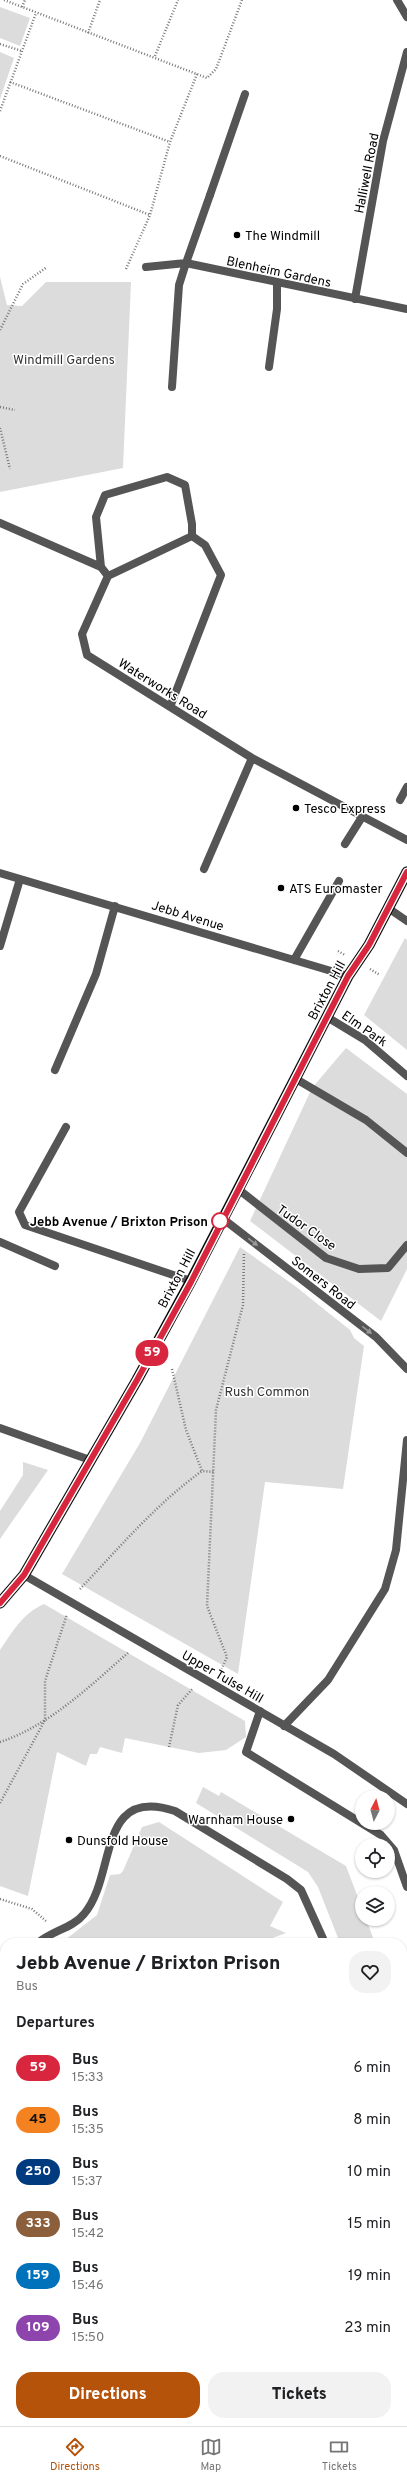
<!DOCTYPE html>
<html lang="en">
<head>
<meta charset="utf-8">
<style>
  :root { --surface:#fff; --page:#f2f2f2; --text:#202124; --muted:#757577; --line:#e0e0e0; --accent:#b45309 }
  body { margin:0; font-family:Overpass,sans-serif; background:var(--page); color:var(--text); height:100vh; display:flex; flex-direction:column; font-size:15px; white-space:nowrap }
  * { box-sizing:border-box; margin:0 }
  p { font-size:13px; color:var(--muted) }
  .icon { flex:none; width:22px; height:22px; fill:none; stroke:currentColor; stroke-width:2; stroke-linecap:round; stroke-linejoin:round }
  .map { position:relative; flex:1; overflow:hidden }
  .panel { position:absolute; left:0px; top:1938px; width:407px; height:488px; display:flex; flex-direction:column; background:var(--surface); border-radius:16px 16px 0 0; box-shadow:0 1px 3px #0004 }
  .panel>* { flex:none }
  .badge { padding:0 8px; border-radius:13px; font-size:14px; line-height:26px }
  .needle { width:26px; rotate:6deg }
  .buttons { position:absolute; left:355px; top:1790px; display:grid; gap:8px }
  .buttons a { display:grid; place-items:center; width:40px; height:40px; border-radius:50%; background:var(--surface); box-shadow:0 1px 3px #0004; font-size:20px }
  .map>.badge { position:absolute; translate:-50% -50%; box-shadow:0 0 0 2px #fff }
  h2 { padding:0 16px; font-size:15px; line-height:36px }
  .round { display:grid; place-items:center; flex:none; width:42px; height:42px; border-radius:16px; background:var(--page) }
  .overview { display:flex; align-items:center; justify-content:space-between; height:68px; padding:0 16px }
  h1 { font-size:19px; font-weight:800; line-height:30px }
  .action { display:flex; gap:8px; margin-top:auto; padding:8px 16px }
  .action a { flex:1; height:46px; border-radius:16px; background:var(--accent); color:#fff; font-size:16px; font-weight:800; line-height:46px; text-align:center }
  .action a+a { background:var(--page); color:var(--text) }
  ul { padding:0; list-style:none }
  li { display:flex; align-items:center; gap:12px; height:52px; padding:0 16px }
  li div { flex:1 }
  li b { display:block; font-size:15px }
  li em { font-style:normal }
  li .badge { min-width:44px; font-weight:700; text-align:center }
  .dock { display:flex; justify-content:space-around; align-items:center; height:56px; border-top:1px solid var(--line); background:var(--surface); font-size:11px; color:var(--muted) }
  .dock a { display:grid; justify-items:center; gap:2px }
  .dock .selected { color:var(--accent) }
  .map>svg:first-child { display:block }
  .green { fill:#dcdcdc }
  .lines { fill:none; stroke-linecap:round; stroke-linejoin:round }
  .trunk-casing { stroke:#dbdbdb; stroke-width:12 }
  .path { stroke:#777; stroke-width:2.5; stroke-dasharray:1 2; stroke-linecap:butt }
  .service { stroke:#555; stroke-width:8 }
  .minor { stroke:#555; stroke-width:8 }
  .trunk { stroke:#000; stroke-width:11 }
  .oneway { fill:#999 }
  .line-casing { stroke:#fff; stroke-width:9 }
  .line { stroke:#d7263d; stroke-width:6 }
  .poi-dot { fill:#000; stroke:#fff; stroke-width:1.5 }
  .stop-dot { fill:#fff; stroke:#d7263d; stroke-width:2 }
  .labels { text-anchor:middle; stroke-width:3; stroke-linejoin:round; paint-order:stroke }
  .street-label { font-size:13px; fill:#000; stroke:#fff }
  .poi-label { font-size:13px; fill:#000; stroke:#fff; text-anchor:start }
  .park-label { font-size:13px; fill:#333; stroke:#fff }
  .stop-label { font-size:13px; font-weight:bold; fill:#000; stroke:#fff; text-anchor:end }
</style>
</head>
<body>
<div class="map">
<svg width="407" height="2426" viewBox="0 0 407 2426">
  <rect width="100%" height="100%" fill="#fff"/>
  <path class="green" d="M0,7l30,11 -10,28 -20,-8z
    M0,52l14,6 -14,41z
    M0,277l7,28 15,1 24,-24h85l-8,186 -123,24z
    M405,938l2,2v110l-43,-35z
    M346,1048l61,46v175l-26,52 -131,-100 62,-133z
    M240,1247l55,39 55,44 4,8 10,8 -21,143 -78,-7 -27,192 -176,-100 78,-131z
    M23,1462l25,8 -48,69v-28l23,-36z
    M44,1604l201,117 1,16 -20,13 -27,3 -74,-15 -3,15 -22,-6 -3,7h-7l-4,12 -29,-14 -29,144 -28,-10v-236c13,-19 22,-36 44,-46z
    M203,1787l16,9 2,-4 125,74 16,42v11h4l9,24h-35l-22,-56 -10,-15 -112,-69z
    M159,1822l124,80 -13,24 16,7 -27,10h-198l36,-28 13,-40 10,-1 3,-3 19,-44z
    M0,2151l5,2v89l-5,-2z
    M407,2196v65l-5,-15v-48z"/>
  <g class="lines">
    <defs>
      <path id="trunk" d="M0,1603l24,-28 113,-195 54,-99 157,-305 21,-31 38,-73"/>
    </defs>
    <use href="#trunk" class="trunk-casing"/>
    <path class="path" d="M4,0l203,78 9,-9 26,-69
      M22,7l3,-7
      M88,33l12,-33
      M0,44l22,7
      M155,56l23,-56
      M10,82l160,60
      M0,111l36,-98
      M0,156l150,59
      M126,269l24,-54 20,-73 27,-68
      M0,330l23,-46 24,-17
      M0,407l15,3
      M0,428l10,41
      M338,951l7,4
      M370,969l10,6
      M172,1369l14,61 16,41 12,1
      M80,1589c39,-41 76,-85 122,-118
      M220,1672l7,-15 -20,-51 9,-196 27,-105 1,-52
      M0,1742c49,-16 90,-56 129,-90
      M169,1747l9,-42 15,-17
      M0,1803l45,-83v-39l22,-67
      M0,1899l32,10 14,12
      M402,2098l5,1
      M402,2276l5,-2"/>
    <path class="service" d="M210,195l35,-101
      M269,367l8,-58v-25
      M172,387l7,-102 7,-22
      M0,523l101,44 7,9 -26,58 5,21 165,103 155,82
      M101,567l-5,-50 9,-22 62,-18 18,8 7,39v12
      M108,576l84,-40 13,9 16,30 -51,132
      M400,800l7,-13
      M345,844l17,-27
      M204,869l48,-111
      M0,873l348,103
      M0,946l20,-67
      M294,960l45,-79
      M55,1070l41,-96 19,-68
      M296,1079l70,41 41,33
      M238,1189l88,69 33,11 29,-1 19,-23
      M0,1242l55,24
      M260,1711l-14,41 135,83 13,15 13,37"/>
    <path class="minor" d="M397,0l10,17
      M186,263l24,-68
      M146,267l40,-4 221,46
      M355,299l28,-158 24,-89
      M388,908l19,13
      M327,1017l38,23 42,36
      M66,1127l-47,85 6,13 166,56
      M222,1218l154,119 31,32
      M0,1428l90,32
      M24,1575l310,179 73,50
      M284,1726l44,-46 57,-91 11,-39 11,-110
      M38,1943c13,-12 35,-15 46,-29 33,-38 12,-129 91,-103l112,68 14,11 24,53
      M402,1977l5,-2
      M0,2076l5,-20
      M0,2134l5,4
      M0,2404l5,-26
      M143,2422l8,4"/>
    <use href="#trunk" class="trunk"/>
  </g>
  <defs><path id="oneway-solid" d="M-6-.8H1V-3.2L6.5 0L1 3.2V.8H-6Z"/></defs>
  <g class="oneway">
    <use href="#oneway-solid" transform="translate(253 1242) rotate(38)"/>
    <use href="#oneway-solid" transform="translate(367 1330) rotate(38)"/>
  </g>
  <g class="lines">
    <defs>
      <path id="line" d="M0,1603l24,-28 113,-195 54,-98 157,-306 21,-31 38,-73"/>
    </defs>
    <use href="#line" class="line-casing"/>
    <use href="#line" class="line"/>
  </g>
  <g class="poi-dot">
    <circle cx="237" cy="235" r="4"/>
    <circle cx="296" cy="808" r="4"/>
    <circle cx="281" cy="888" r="4"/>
    <circle cx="291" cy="1819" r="4"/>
    <circle cx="69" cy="1840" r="4"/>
  </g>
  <circle class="stop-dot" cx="220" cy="1221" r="8"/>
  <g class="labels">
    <g class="street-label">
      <text transform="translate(366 173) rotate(-79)" y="5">Halliwell Road</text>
      <text transform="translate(279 271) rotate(12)" y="5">Blenheim Gardens</text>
      <text transform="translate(163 688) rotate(32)" y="5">Waterworks Road</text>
      <text transform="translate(188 915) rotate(17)" y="5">Jebb Avenue</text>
      <text transform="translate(326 990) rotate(-62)" y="5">Brixton Hill</text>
      <text transform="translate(365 1028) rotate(35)" y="5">Elm Park</text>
      <text transform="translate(307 1227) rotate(35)" y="5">Tudor Close</text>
      <text transform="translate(176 1278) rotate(-62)" y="5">Brixton Hill</text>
      <text transform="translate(324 1282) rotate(38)" y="5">Somers Road</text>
      <text transform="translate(223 1676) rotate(30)" y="5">Upper Tulse Hill</text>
    </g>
    <g class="poi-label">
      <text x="245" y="240">The Windmill</text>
      <text x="304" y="813">Tesco Express</text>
      <text x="289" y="893">ATS Euromaster</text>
      <text x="283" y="1824" text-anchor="end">Warnham House</text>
      <text x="77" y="1845">Dunsfold House</text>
    </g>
    <g class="park-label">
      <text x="64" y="364">Windmill Gardens</text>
      <text x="267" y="1396">Rush Common</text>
    </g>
    <g class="stop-label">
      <text x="208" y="1226">Jebb Avenue / Brixton Prison</text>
    </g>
  </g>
</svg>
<div class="buttons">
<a><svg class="needle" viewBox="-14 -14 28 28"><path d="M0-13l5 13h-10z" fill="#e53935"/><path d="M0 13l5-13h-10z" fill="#757577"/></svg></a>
<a><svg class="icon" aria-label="locate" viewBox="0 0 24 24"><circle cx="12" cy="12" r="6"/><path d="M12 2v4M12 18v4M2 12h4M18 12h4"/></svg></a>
<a><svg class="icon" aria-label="layers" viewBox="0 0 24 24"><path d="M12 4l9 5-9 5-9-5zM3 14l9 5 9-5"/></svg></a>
</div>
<b class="badge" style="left:152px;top:1353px;background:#d7263d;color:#fff">59</b>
<section class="panel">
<div class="overview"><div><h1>Jebb Avenue / Brixton Prison</h1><p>Bus</p></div><a class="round"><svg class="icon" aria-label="heart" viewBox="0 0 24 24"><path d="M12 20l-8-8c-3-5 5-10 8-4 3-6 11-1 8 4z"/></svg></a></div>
<h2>Departures</h2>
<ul>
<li><span class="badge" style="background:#d7263d;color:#fff">59</span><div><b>Bus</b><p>15:33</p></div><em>6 min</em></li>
<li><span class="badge" style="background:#f58220;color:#111">45</span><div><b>Bus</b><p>15:35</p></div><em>8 min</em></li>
<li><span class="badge" style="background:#003b80;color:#fff">250</span><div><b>Bus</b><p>15:37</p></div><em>10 min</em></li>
<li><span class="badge" style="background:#8b5e3c;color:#fff">333</span><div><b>Bus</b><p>15:42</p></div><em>15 min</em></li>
<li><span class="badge" style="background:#0072bc;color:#fff">159</span><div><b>Bus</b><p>15:46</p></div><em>19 min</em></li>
<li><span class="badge" style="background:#8e44ad;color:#fff">109</span><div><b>Bus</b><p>15:50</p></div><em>23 min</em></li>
</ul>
<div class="action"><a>Directions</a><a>Tickets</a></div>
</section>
</div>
<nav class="dock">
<a class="selected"><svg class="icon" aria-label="directions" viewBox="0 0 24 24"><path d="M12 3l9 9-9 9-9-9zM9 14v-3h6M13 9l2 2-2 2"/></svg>Directions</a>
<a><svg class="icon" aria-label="map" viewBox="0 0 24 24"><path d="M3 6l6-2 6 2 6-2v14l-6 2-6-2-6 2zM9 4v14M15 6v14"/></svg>Map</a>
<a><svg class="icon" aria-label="tickets" viewBox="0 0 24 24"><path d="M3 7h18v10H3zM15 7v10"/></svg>Tickets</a>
</nav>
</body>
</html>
